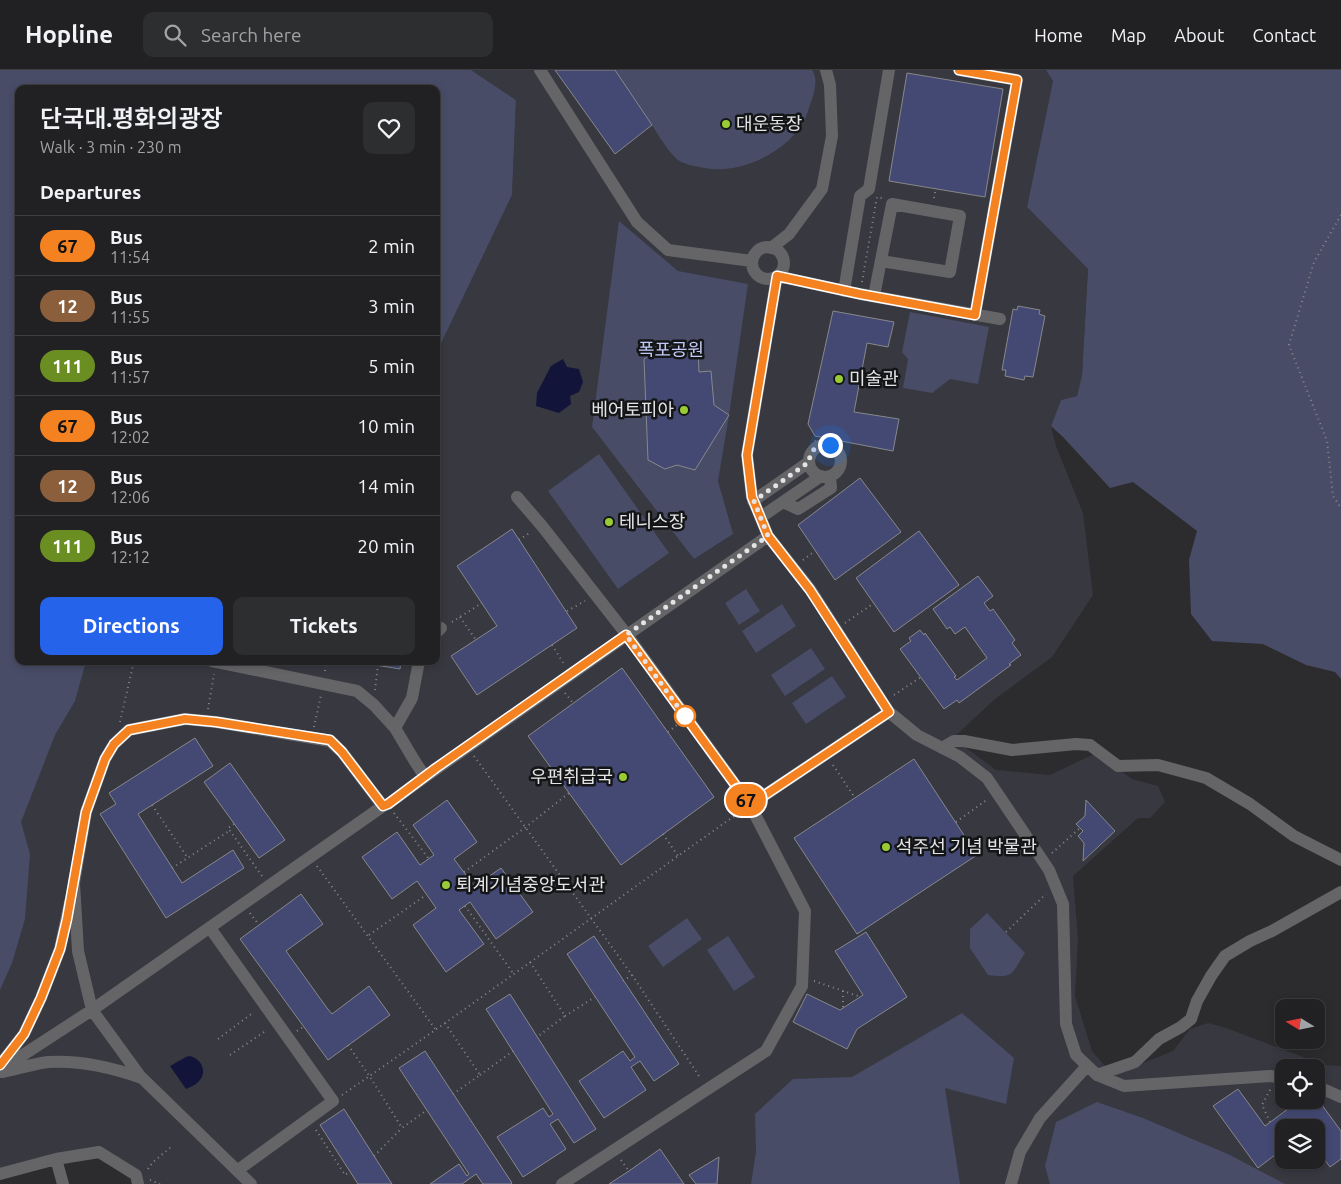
<!DOCTYPE html>
<html lang="en">
<head>
<meta charset="utf-8">
<style>
  :root { --surface:#212123; --page:#2d2e30; --text:#f1f3f6; --muted:#a2a3a6; --line:#3e3e41; --accent:#2563eb }
  body { margin:0; font-family:Ubuntu,"Noto Sans KR",sans-serif; background:var(--page); color:var(--text); height:100vh; display:flex; flex-direction:column; font-size:19px; white-space:nowrap }
  * { box-sizing:border-box; margin:0 }
  p { font-size:16px; color:var(--muted) }
  .icon { flex:none; width:28px; height:28px; fill:none; stroke:currentColor; stroke-width:2; stroke-linecap:round; stroke-linejoin:round }
  .map { position:relative; flex:1; overflow:hidden }
  .panel { position:absolute; left:15px; top:15px; width:425px; height:580px; display:flex; flex-direction:column; background:var(--surface); border-radius:10px; box-shadow:0 2px 8px #0003,0 0 0 1px var(--line) }
  .panel>* { flex:none }
  .badge { padding:0 10px; border-radius:16px; font-size:18px; line-height:32px }
  .needle { width:32px; rotate:280deg }
  .fabs { position:absolute; left:1275px; top:929px; display:grid; gap:10px }
  .fabs a { display:grid; place-items:center; width:50px; height:50px; border-radius:10px; background:var(--surface); box-shadow:0 2px 8px #0003,0 0 0 1px var(--line); font-size:25px }
  .you { position:absolute; width:25px; height:25px; margin:-12px; border:4px solid #fff; border-radius:50%; background:#1a73e8; box-shadow:0 0 0 8px #1a73e833 }
  .map>.badge { position:absolute; translate:-50% -50%; box-shadow:0 0 0 2px #fff }
  h2 { padding:0 25px; font-size:19px; line-height:45px }
  .round { display:grid; place-items:center; flex:none; width:52px; height:52px; border-radius:10px; background:var(--page) }
  .headline { display:flex; align-items:center; justify-content:space-between; height:85px; padding:0 25px }
  h1 { font-size:24px; font-weight:600; line-height:38px }
  .button { display:flex; gap:10px; margin-top:auto; padding:10px 25px }
  .button a { flex:1; height:58px; border-radius:10px; background:var(--accent); color:#fff; font-size:20px; font-weight:600; line-height:58px; text-align:center }
  .button a+a { background:var(--page); color:var(--text) }
  ul { padding:0; list-style:none }
  li { display:flex; align-items:center; gap:15px; height:60px; padding:0 25px; border-top:1px solid var(--line) }
  li div { flex:1 }
  li b { display:block; font-size:19px }
  li em { font-style:normal }
  li .badge { min-width:55px; font-weight:700; text-align:center }
  header { display:flex; align-items:center; gap:30px; box-sizing:border-box; height:70px; padding:0 25px; background:var(--surface); border-bottom:1px solid var(--line) }
  header strong { font-size:24px }
  nav { display:flex; gap:28px; margin-inline-start:auto; font-size:18px }
  .search { width:350px; height:45px; background:var(--page); display:flex; align-items:center; gap:12px; box-sizing:border-box; padding:0 18px; border-radius:10px; color:var(--muted); font-size:19px }
  .map>svg:first-child { display:block }
  .built { fill:#373840; fill-rule:evenodd }
  .green { fill:#484c66 }
  .water { fill:#121439 }
  .building { fill:#434973; stroke:#88888b }
  .lines { fill:none; stroke-linecap:round; stroke-linejoin:round }
  .path { stroke:#88888b; stroke-width:2; stroke-dasharray:1 4; stroke-linecap:butt }
  .minor { stroke:#656568; stroke-width:12 }
  .line-casing { stroke:#fff; stroke-width:11 }
  .line { stroke:#f58220; stroke-width:8 }
  .walk { stroke:#e4e4e6; stroke-width:5; stroke-dasharray:0 9 }
  .poi-dot { fill:#99cb35; stroke:#141516; stroke-width:2 }
  .stop-dot { fill:#fff; stroke:#f58220; stroke-width:2.5 }
  .labels { text-anchor:middle; stroke-width:5; stroke-linejoin:round; paint-order:stroke }
  .poi-label { font-size:18px; fill:#e4e4e6; stroke:#141516; text-anchor:start }
  .park-label { font-size:18px; fill:#c1c9f4; stroke:#141516 }
</style>
</head>
<body>
<header>
<strong>Hopline</strong>
<div class="search"><svg class="icon" aria-label="search" viewBox="0 0 24 24"><circle cx="10" cy="10" r="6"/><path d="M15 15l6 6"/></svg>Search here</div>
<nav><a>Home</a><a>Map</a><a>About</a><a>Contact</a></nav>
</header>
<div class="map">
<svg width="1341" height="1114" viewBox="0 0 1341 1114">
  <rect width="100%" height="100%" fill="#2c2c2f"/>
  <path class="built" d="M471,0h575l7,11 -26,126 61,62 -6,106 -5,21 -16,4 -10,26 5,20 27,67 10,82 -41,62 -57,42 -42,39 43,32 54,5 46,-22 36,26 26,7 7,16 -15,16h-12l-65,58 5,64 -3,56 17,55 13,15 28,1 40,-16 17,-22 18,-6 18,5 98,37 17,1v118h-1201l-41,-35 -99,21v-463l25,-46h411v-307l76,-159 4,-95zM1284,998h32v32h-32zM1284,1058h32v32h-32z"/>
  <path class="green" d="M0,0h471l45,30 -4,95 -76,159v-265h-417v572h67l-11,40 -20,34 -34,87 9,32 -5,65 -13,44 -12,27z
    M615,0h197c6,8 3,20 0,29 -2,6 -4,12 -6,18 -17,35 -65,58 -102,51 -9,-2 -18,-3 -26,-8 -8,-6 -17,-21 -23,-30 -13,-20 -27,-40 -40,-60z
    M1046,0h295v609l-6,-7 -29,-7 -43,-21 -51,-3 -21,-27 -2,-54 8,-29 -64,-49 -23,6 -47,-51 -12,-11 10,-26 16,-4 5,-21 6,-106 -61,-62 26,-126z
    M619,151l59,50 70,13 -19,131 -11,66 15,53 -39,25 -102,-132z
    M910,242l79,15 -11,57 -28,-5 -18,14 -29,-5 5,-29 -6,-7z
    M599,384l70,99 -51,36 -70,-98z
    M746,519l14,22 -21,14 -14,-22z
    M782,534l14,22 -40,27 -14,-22z
    M811,578l14,21 -40,27 -14,-21z
    M832,606l14,21 -40,27 -14,-21z
    M987,843l38,40c-13,20 -11,26 -37,22l-18,-27v-19z
    M687,848l15,21 -39,28 -15,-21z
    M728,866l27,41 -21,14 -27,-41z
    M962,943l52,45 -8,46 -61,-16 15,96h-209l5,-32 -1,-38 38,-35 59,-2z
    M1097,1032l46,16 87,37 55,29h-235l-5,-18 11,-44z"/>
  <path class="water" d="M563,289l4,8 12,2 4,13 -4,10 -9,4 1,8 -12,9 -23,-7 1,-13 14,-27z
    M190,986c11,3 18,15 9,25 -3,4 -9,6 -13,8l-16,-23 16,-9z"/>
  <path class="building" d="M555,0h60l37,55 -37,29z
    M907,3l96,16 -18,108 -96,-16z
    M1018,236l22,4 -1,4 6,2 -12,61 -8,-1 -1,4 -19,-4 1,-6h-4l11,-61 4,1z
    M833,241l61,11 -6,25 -21,-4 -13,69 45,7 -6,32 -78,-15 -7,-12z
    M663,274l19,8 16,-2 1,22 12,-1 3,34 15,10 -34,55 -18,-5 -12,4 -17,-9 -4,-101z
    M860,408l41,54 -66,48 -37,-55z
    M512,459l65,99 -100,67 -26,-39 46,-30 -40,-60z
    M919,461l40,54 -65,47 -38,-54z
    M978,506l15,20 -9,7 6,8 3,-2 22,31 -3,3 9,12 -12,9 2,1 -52,38 -2,-3 -13,9 -44,-60 11,-8 -2,-3 11,-8 4,5 1,-2 31,43 -2,1 3,3 30,-22 -22,-31 -10,7 -5,-7 -3,2 -14,-20z
    M363,591h38l-1,8 -37,-6z
    M622,598l92,129 -93,68 -93,-129z
    M195,668l18,28 -75,48 44,69 51,-33 11,18 -78,50 -66,-104 16,-10 -7,-11z
    M914,689l63,96 -120,79 -63,-96z
    M230,693l55,77 -26,18 -55,-76z
    M447,730l30,42 -23,17 18,24 3,3 26,-18 32,44 -37,27 -26,-37 -11,8 25,34 -38,28 -33,-47 23,-17 -19,-27 -25,18 -30,-42 35,-25 23,33 14,-10 -21,-30z
    M1086,730l29,31 -32,30 1,-18 -6,-7 5,-5 -7,-7 9,-8z
    M301,824l22,30 -37,27 41,57 5,6 37,-28 21,29 -62,45 -88,-121z
    M866,862l41,65 -50,32 -10,20 -54,-27 14,-28 33,16 23,-15 -28,-44z
    M594,866l85,128 -25,17 -14,-20 -9,6 15,23 -42,28 -25,-37 44,-30 7,10 5,-4 -68,-103z
    M510,924l86,135 -22,14 -16,-24 -8,5 16,25 -43,28 -26,-40 46,-29 6,9 4,-3 -67,-105z
    M425,981l87,132 -1,1h-28l-7,-10 -14,10h-32l29,-20 8,12 2,-2 -70,-106z
    M1238,1019l27,37 35,-26h16v-3l25,34v28l-11,8 -14,-19v-20h-32v20l-26,20 -45,-62z
    M344,1039l30,47 18,28h-34l-38,-59z
    M660,1079l24,35h-75l20,-13z
    M719,1087l-2,27h-21l-7,-9z"/>
  <g class="lines">
    <path class="path" d="M934,128l2,-10
      M1341,145l-27,47 -25,83 38,96 6,55 8,12
      M862,212l15,-85 5,1
      M809,379l5,-8 21,-1
      M519,470l12,-8
      M803,490l12,-9
      M567,541l18,-10
      M460,547l16,23
      M452,552l30,-19
      M845,553l29,-20
      M552,575l12,19
      M325,601l2,-10
      M375,620l3,-25
      M565,623l8,10
      M894,625l27,-18
      M208,639l6,-35
      M120,652l14,-61
      M314,657l7,-32
      M668,662l10,-8
      M474,686l158,219 -9,6
      M833,695l22,33
      M152,735l35,52
      M394,743l35,46
      M956,752l32,-23
      M234,754l-6,4 34,48
      M663,764l15,22
      M1052,783l28,-25
      M317,796l119,164
      M172,798l57,-37
      M464,802l62,-45 43,-34
      M465,836l48,67
      M250,843l9,12
      M1006,862l40,-38
      M369,865l57,-40
      M530,892l35,54 -28,21
      M632,905l69,104
      M814,911l47,16
      M843,921v18
      M565,946l30,-19
      M445,953l35,52 -27,19
      M297,961l6,-4
      M218,969l36,-27
      M348,975l22,32 32,51 25,-18
      M230,985l37,-25
      M480,1005l33,-24
      M342,1025c134,-92 265,-189 398,-283
      M1270,1052l-8,-17 9,-17
      M316,1060l29,45 5,-3
      M374,1086l28,-28
      M621,1090l8,11
      M148,1099l4,-6 19,-16
      M150,1110l10,4"/>
    <path class="minor" d="M540,0l97,152 31,28 84,11
      M959,0l58,10 -42,235
      M752 193a16 16 0 1 1 32 0a16 16 0 1 1-32 0Z
      M771,178l18,-14 33,-45 10,-53 -2,-51 -4,-15
      M844,221l16,-95 9,-7 20,-119
      M874,226c6,-30 12,-61 18,-92l68,12 -10,56 -69,-11
      M1000,249l-140,-25 -83,-18 -30,179 5,42 16,39 42,53 79,123 28,23 43,22 27,21 62,92 14,34 3,120 10,31 21,20 27,11 146,-10 14,2
      M809 391a16 16 0 1 1 32 0a16 16 0 1 1-32 0Z
      M517,427l25,29 85,109 123,170 55,106 -3,75 -36,65 -204,133
      M753,431l56,-39
      M783,432l15,7 33,-21 -1,-12
      M761,447l60,-41
      M436,563l5,-5
      M212,591l145,30 17,14 21,23 19,32 11,17
      M395,658l17,-30 7,-37
      M942,678l12,-7h10l48,9 64,-6 14,1 28,21 40,-1 48,13 44,26 44,32 47,24
      M750,735l139,-93
      M210,858l123,173 -95,69
      M0,995l24,-31 17,-36 19,-49 10,-47
      M0,1000l92,-60 291,-204 5,-2 37,-27 343,-241
      M2,1002c15,-3 31,-8 46,-10 32,-2 63,5 94,16
      M1097,1005l38,-13 24,-23 22,-12 10,-8 6,-18 14,-25 14,-20 25,-15 22,-10 69,-39
      M1316,1016l25,11
      M56,1089l7,25
      M0,1104l56,-15 43,-7 37,23 2,9
      M251,1114l-111,-108 -48,-66 -14,-59 -4,-68 12,-71 19,-53 9,-15 15,-14 56,-11 31,3 114,19 12,11 41,54
      M1011,1114l9,-32 20,-34 47,-52"/>
  </g>
  <g class="lines">
    <defs>
      <path id="line" d="M0,995l24,-31 17,-36 19,-49 7,-30 19,-107 19,-53 9,-15 15,-14 56,-11 31,3 114,18 12,12 41,54 5,-2 48,-36 190,-133 124,170 139,-93 -79,-122 -42,-54 -16,-39 -5,-42 30,-179 83,18 115,21 42,-235 -58,-10"/>
    </defs>
    <use href="#line" class="line-casing"/>
    <use href="#line" class="line"/>
    <path class="walk" d="M685,646l1,2 -60,-83 142,-99 -14,-35 55,-39c1,-12 9,-19 21,-17"/>
  </g>
  <g class="poi-dot">
    <circle cx="726" cy="54" r="5"/>
    <circle cx="839" cy="309" r="5"/>
    <circle cx="684" cy="340" r="5"/>
    <circle cx="609" cy="452" r="5"/>
    <circle cx="623" cy="707" r="5"/>
    <circle cx="886" cy="777" r="5"/>
    <circle cx="446" cy="815" r="5"/>
  </g>
  <circle class="stop-dot" cx="685" cy="646" r="10"/>
  <g class="labels">
    <g class="poi-label">
      <text x="736" y="60">대운동장</text>
      <text x="849" y="315">미술관</text>
      <text x="674" y="346" text-anchor="end">베어토피아</text>
      <text x="619" y="458">테니스장</text>
      <text x="613" y="713" text-anchor="end">우편취급국</text>
      <text x="896" y="783">석주선 기념 박물관</text>
      <text x="456" y="821">퇴계기념중앙도서관</text>
    </g>
    <g class="park-label">
      <text x="671" y="286">폭포공원</text>
    </g>
  </g>
</svg>
<div class="fabs">
<a><svg class="needle" viewBox="-14 -14 28 28"><path d="M0-13l5 13h-10z" fill="#e53935"/><path d="M0 13l5-13h-10z" fill="#a2a3a6"/></svg></a>
<a><svg class="icon" aria-label="locate" viewBox="0 0 24 24"><circle cx="12" cy="12" r="6"/><path d="M12 2v4M12 18v4M2 12h4M18 12h4"/></svg></a>
<a><svg class="icon" aria-label="layers" viewBox="0 0 24 24"><path d="M12 4l9 5-9 5-9-5zM3 14l9 5 9-5"/></svg></a>
</div>
<div class="you" style="left:830px;top:375px"></div>
<b class="badge" style="left:746px;top:730px;background:#f58220;color:#111">67</b>
<section class="panel">
<div class="headline"><div><h1>단국대.평화의광장</h1><p>Walk · 3 min · 230 m</p></div><a class="round"><svg class="icon" aria-label="heart" viewBox="0 0 24 24"><path d="M12 20l-8-8c-3-5 5-10 8-4 3-6 11-1 8 4z"/></svg></a></div>
<h2>Departures</h2>
<ul>
<li><span class="badge" style="background:#f58220;color:#111">67</span><div><b>Bus</b><p>11:54</p></div><em>2 min</em></li>
<li><span class="badge" style="background:#8b5e3c;color:#fff">12</span><div><b>Bus</b><p>11:55</p></div><em>3 min</em></li>
<li><span class="badge" style="background:#6b8e23;color:#fff">111</span><div><b>Bus</b><p>11:57</p></div><em>5 min</em></li>
<li><span class="badge" style="background:#f58220;color:#111">67</span><div><b>Bus</b><p>12:02</p></div><em>10 min</em></li>
<li><span class="badge" style="background:#8b5e3c;color:#fff">12</span><div><b>Bus</b><p>12:06</p></div><em>14 min</em></li>
<li><span class="badge" style="background:#6b8e23;color:#fff">111</span><div><b>Bus</b><p>12:12</p></div><em>20 min</em></li>
</ul>
<div class="button"><a>Directions</a><a>Tickets</a></div>
</section>
</div>
</body>
</html>
